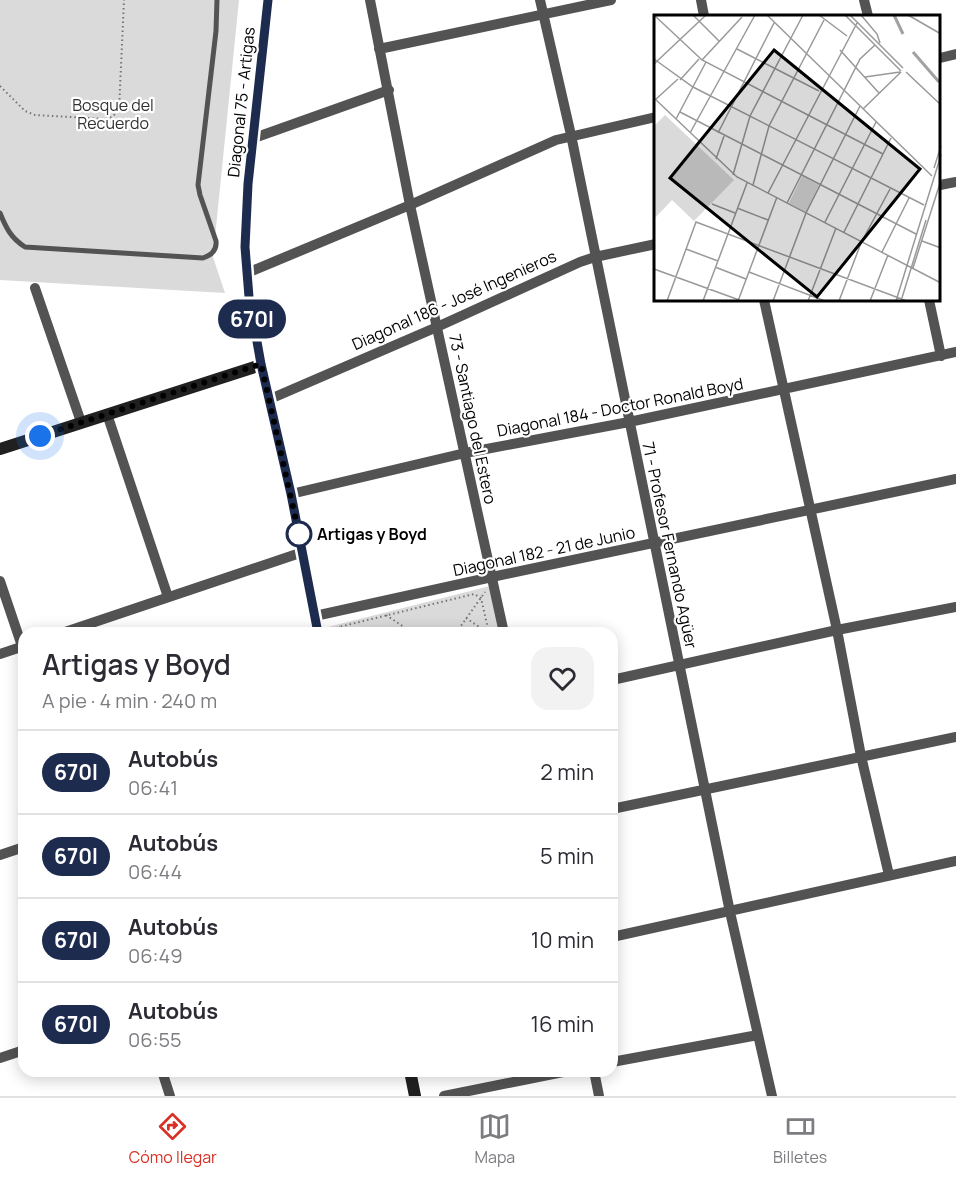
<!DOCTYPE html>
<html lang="es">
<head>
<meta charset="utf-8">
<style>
  :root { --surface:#fff; --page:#f2f2f3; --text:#2b2b33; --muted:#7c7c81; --line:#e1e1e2; --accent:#d93025 }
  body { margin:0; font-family:Manrope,sans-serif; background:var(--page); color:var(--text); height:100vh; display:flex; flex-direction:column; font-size:22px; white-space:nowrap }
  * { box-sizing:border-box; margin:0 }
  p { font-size:20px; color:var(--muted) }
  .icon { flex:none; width:33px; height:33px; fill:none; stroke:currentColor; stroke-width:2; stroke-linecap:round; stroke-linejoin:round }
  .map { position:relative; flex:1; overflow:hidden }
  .details { position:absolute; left:18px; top:627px; width:600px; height:450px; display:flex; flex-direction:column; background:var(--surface); border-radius:18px; box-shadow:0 3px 15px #0003 }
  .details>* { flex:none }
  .badge { padding:0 12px; border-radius:20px; font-size:21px; line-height:39px }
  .you { position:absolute; width:30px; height:30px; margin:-15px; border:4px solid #fff; border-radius:50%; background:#1a73e8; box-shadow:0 0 0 9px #1a73e833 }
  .map>.badge { position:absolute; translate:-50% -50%; box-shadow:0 0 0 3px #fff }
  .round { display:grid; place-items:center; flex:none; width:63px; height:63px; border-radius:18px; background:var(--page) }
  .headline { display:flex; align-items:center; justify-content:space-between; height:102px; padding:0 24px }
  h1 { font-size:28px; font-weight:600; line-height:45px }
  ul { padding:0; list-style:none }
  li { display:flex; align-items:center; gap:18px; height:84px; padding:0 24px; border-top:2px solid var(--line) }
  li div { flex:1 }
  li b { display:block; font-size:22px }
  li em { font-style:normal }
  li .badge { min-width:66px; font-weight:700; text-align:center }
  .tab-bar { display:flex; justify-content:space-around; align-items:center; height:84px; border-top:2px solid var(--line); background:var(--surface); font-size:16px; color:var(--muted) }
  .tab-bar a { display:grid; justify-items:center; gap:3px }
  .tab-bar .on { color:var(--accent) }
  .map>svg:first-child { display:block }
  .green { fill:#dadada }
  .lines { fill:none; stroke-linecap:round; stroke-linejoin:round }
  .path { stroke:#757575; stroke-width:2; stroke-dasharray:1.5 3; stroke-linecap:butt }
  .lane { stroke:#535353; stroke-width:5 }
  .street { stroke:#535353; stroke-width:10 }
  .secondary { stroke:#202020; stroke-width:12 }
  .line-casing { stroke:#fff; stroke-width:14 }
  .line { stroke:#1d2b4f; stroke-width:9 }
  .walk { stroke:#000; stroke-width:6; stroke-dasharray:0 10.8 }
  .stop-dot { fill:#fff; stroke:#1d2b4f; stroke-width:3 }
  .labels { text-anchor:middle; stroke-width:4.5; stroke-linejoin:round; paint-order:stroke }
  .street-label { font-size:16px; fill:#000; stroke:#fff }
  .park-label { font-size:16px; fill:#313131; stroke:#fff }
  .stop-label { font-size:16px; font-weight:bold; fill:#000; stroke:#fff; text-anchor:start }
  .inset-river { fill:none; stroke:#a1a1a1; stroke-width:3 }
  .inset-road { fill:none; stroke:#999; stroke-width:1.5 }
  .view { fill:#000; fill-opacity:0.15; stroke:#000; stroke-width:3 }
  .inset-edge { fill:none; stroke:#000; stroke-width:3 }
</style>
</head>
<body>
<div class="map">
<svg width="956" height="1096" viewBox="0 0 956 1096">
  <rect width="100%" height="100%" fill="#fff"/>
  <path class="green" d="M0,0h239l-26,257 12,36 -225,-13z
    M490,586l10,47h-179l-1,-4z"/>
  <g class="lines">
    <path class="path" d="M0,86l25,25 10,4 70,4 7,-2 7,-7 5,-110
      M386,615l27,18
      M466,618l22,15
      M339,627l9,6
      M329,633l10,-6 135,-33 7,4 8,35
      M456,633l29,-41"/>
    <path class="lane" d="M0,213c6,15 11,25 25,34l178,11c9,-3 14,-8 13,-17l-16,-46 -2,-10 18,-154 1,-31"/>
    <path class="street" d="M370,0l40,205 94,428
      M540,0l31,135 159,777 42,184
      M701,0l3,16
      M864,0l4,16
      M379,49l232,-49
      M940,58l16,-4
      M254,138l135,-48
      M940,185l16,-3
      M247,273l163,-68 146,-65 100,-23
      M35,288l46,134
      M764,300l73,330 24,126 28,119
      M929,300l12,56
      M261,365l-12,-68 -4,-50 3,-63 20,-184
      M270,399l167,-72 143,-65 15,-5 61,-13
      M107,414l61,183
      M291,494l174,-41 164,-31 327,-70
      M0,581l24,71
      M315,616l177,-39 464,-98
      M62,633l241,-81
      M0,654l24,-8
      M612,680l225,-50 119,-23
      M612,809l344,-72
      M0,855l24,-8
      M612,937l344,-76
      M0,1058l24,-8
      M612,1062l146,-27
      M162,1071l8,25
      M594,1071l5,25
      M444,1096l124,-25"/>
    <path class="secondary" d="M0,449l261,-84 30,129 27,139
      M410,1071l5,25"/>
  </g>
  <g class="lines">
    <defs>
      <path id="line" d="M268,0l-20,184 -3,63 4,50 12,67 30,130 27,139"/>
    </defs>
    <use href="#line" class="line-casing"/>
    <use href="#line" class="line"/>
    <path class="walk" d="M40,436l221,-72 38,170"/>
  </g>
  <circle class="stop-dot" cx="299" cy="534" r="12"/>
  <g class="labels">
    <g class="street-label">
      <text transform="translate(241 102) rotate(-84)" y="6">Diagonal 75 - Artigas</text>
      <text transform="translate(454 300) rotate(-24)" y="6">Diagonal 186 - José Ingenieros</text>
      <text transform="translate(620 407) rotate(-11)" y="6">Diagonal 184 - Doctor Ronald Boyd</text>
      <text transform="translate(473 419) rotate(78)" y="6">73 - Santiago del Estero</text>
      <text transform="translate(670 545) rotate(78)" y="6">71 - Profesor Fernando Agüer</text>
      <text transform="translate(544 551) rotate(-12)" y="6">Diagonal 182 - 21 de Junio</text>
    </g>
    <g class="park-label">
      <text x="113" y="111">Bosque del<tspan x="113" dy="18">Recuerdo</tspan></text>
    </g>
    <g class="stop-label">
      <text x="317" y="540">Artigas y Boyd</text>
    </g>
  </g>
  <g transform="translate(654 15)">
    <rect width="286" height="286" fill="#fff"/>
    <path d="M11,100l69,65 -40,41 -22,-21 -18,19v-93zM148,161l17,9 -13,27 -17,-9z" fill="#dadada"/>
    <path class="inset-river" d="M240,0l9,19M259,37l26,30"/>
    <path class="inset-road" d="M0,0l48,45 181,94M39,0l26,26M113,0l165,161M165,0l28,21M191,0l56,56M196,0l53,53M207,0l16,19 3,9M254,0l33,19M83,34l82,42M186,35l39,43M0,44l39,28 231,118M48,45l40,-43M0,49l52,-49M252,57l35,33M211,62l35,-5M26,65l19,-21M0,83l83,79 204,106M1,85l23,-21M209,94l38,-37M26,97l236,122M22,104l30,-57M36,118l65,-118M64,118l56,-110M62,144l8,-23M280,153l7,-22M79,160l17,-59 53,-101M99,170l16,-59 55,-106M114,178l89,-170M133,188l73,-144 15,-14M58,189l23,9M83,193l31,12M171,207l51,-100M190,217l47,-94M268,226l19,7M32,234l32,12M228,237l27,-54M61,252l31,12M259,253l28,-88M0,254l88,32M95,257l76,29M13,286l29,-79 211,79M49,286l44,-118M84,286l39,-104M119,286l33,-88 54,-107M154,286l28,-73M185,286l22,-58 29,-54M216,286l18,-46M242,286l45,-146M247,286l25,-81"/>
    <path class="view" d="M120,35l146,119 -103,128 -147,-119z"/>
    <rect width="286" height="286" class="inset-edge"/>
  </g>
</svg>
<div class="you" style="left:40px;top:436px"></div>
<b class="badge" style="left:252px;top:319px;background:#1d2b4f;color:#fff">670I</b>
<section class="details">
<div class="headline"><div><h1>Artigas y Boyd</h1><p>A pie · 4 min · 240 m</p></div><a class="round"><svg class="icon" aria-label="heart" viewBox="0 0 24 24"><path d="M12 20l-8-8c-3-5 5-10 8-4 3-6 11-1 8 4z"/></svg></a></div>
<ul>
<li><span class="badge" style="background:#1d2b4f;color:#fff">670I</span><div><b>Autobús</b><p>06:41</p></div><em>2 min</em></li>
<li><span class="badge" style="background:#1d2b4f;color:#fff">670I</span><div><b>Autobús</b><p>06:44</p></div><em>5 min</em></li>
<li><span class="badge" style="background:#1d2b4f;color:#fff">670I</span><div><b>Autobús</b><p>06:49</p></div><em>10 min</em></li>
<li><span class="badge" style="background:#1d2b4f;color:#fff">670I</span><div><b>Autobús</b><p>06:55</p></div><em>16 min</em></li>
</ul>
</section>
</div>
<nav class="tab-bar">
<a class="on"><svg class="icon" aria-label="directions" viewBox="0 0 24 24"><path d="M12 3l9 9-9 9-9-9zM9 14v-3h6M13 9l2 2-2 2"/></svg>Cómo llegar</a>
<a><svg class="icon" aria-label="map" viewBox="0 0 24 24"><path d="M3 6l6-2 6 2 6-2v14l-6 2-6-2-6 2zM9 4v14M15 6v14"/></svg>Mapa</a>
<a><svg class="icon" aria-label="tickets" viewBox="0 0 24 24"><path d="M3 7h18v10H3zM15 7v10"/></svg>Billetes</a>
</nav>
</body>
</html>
